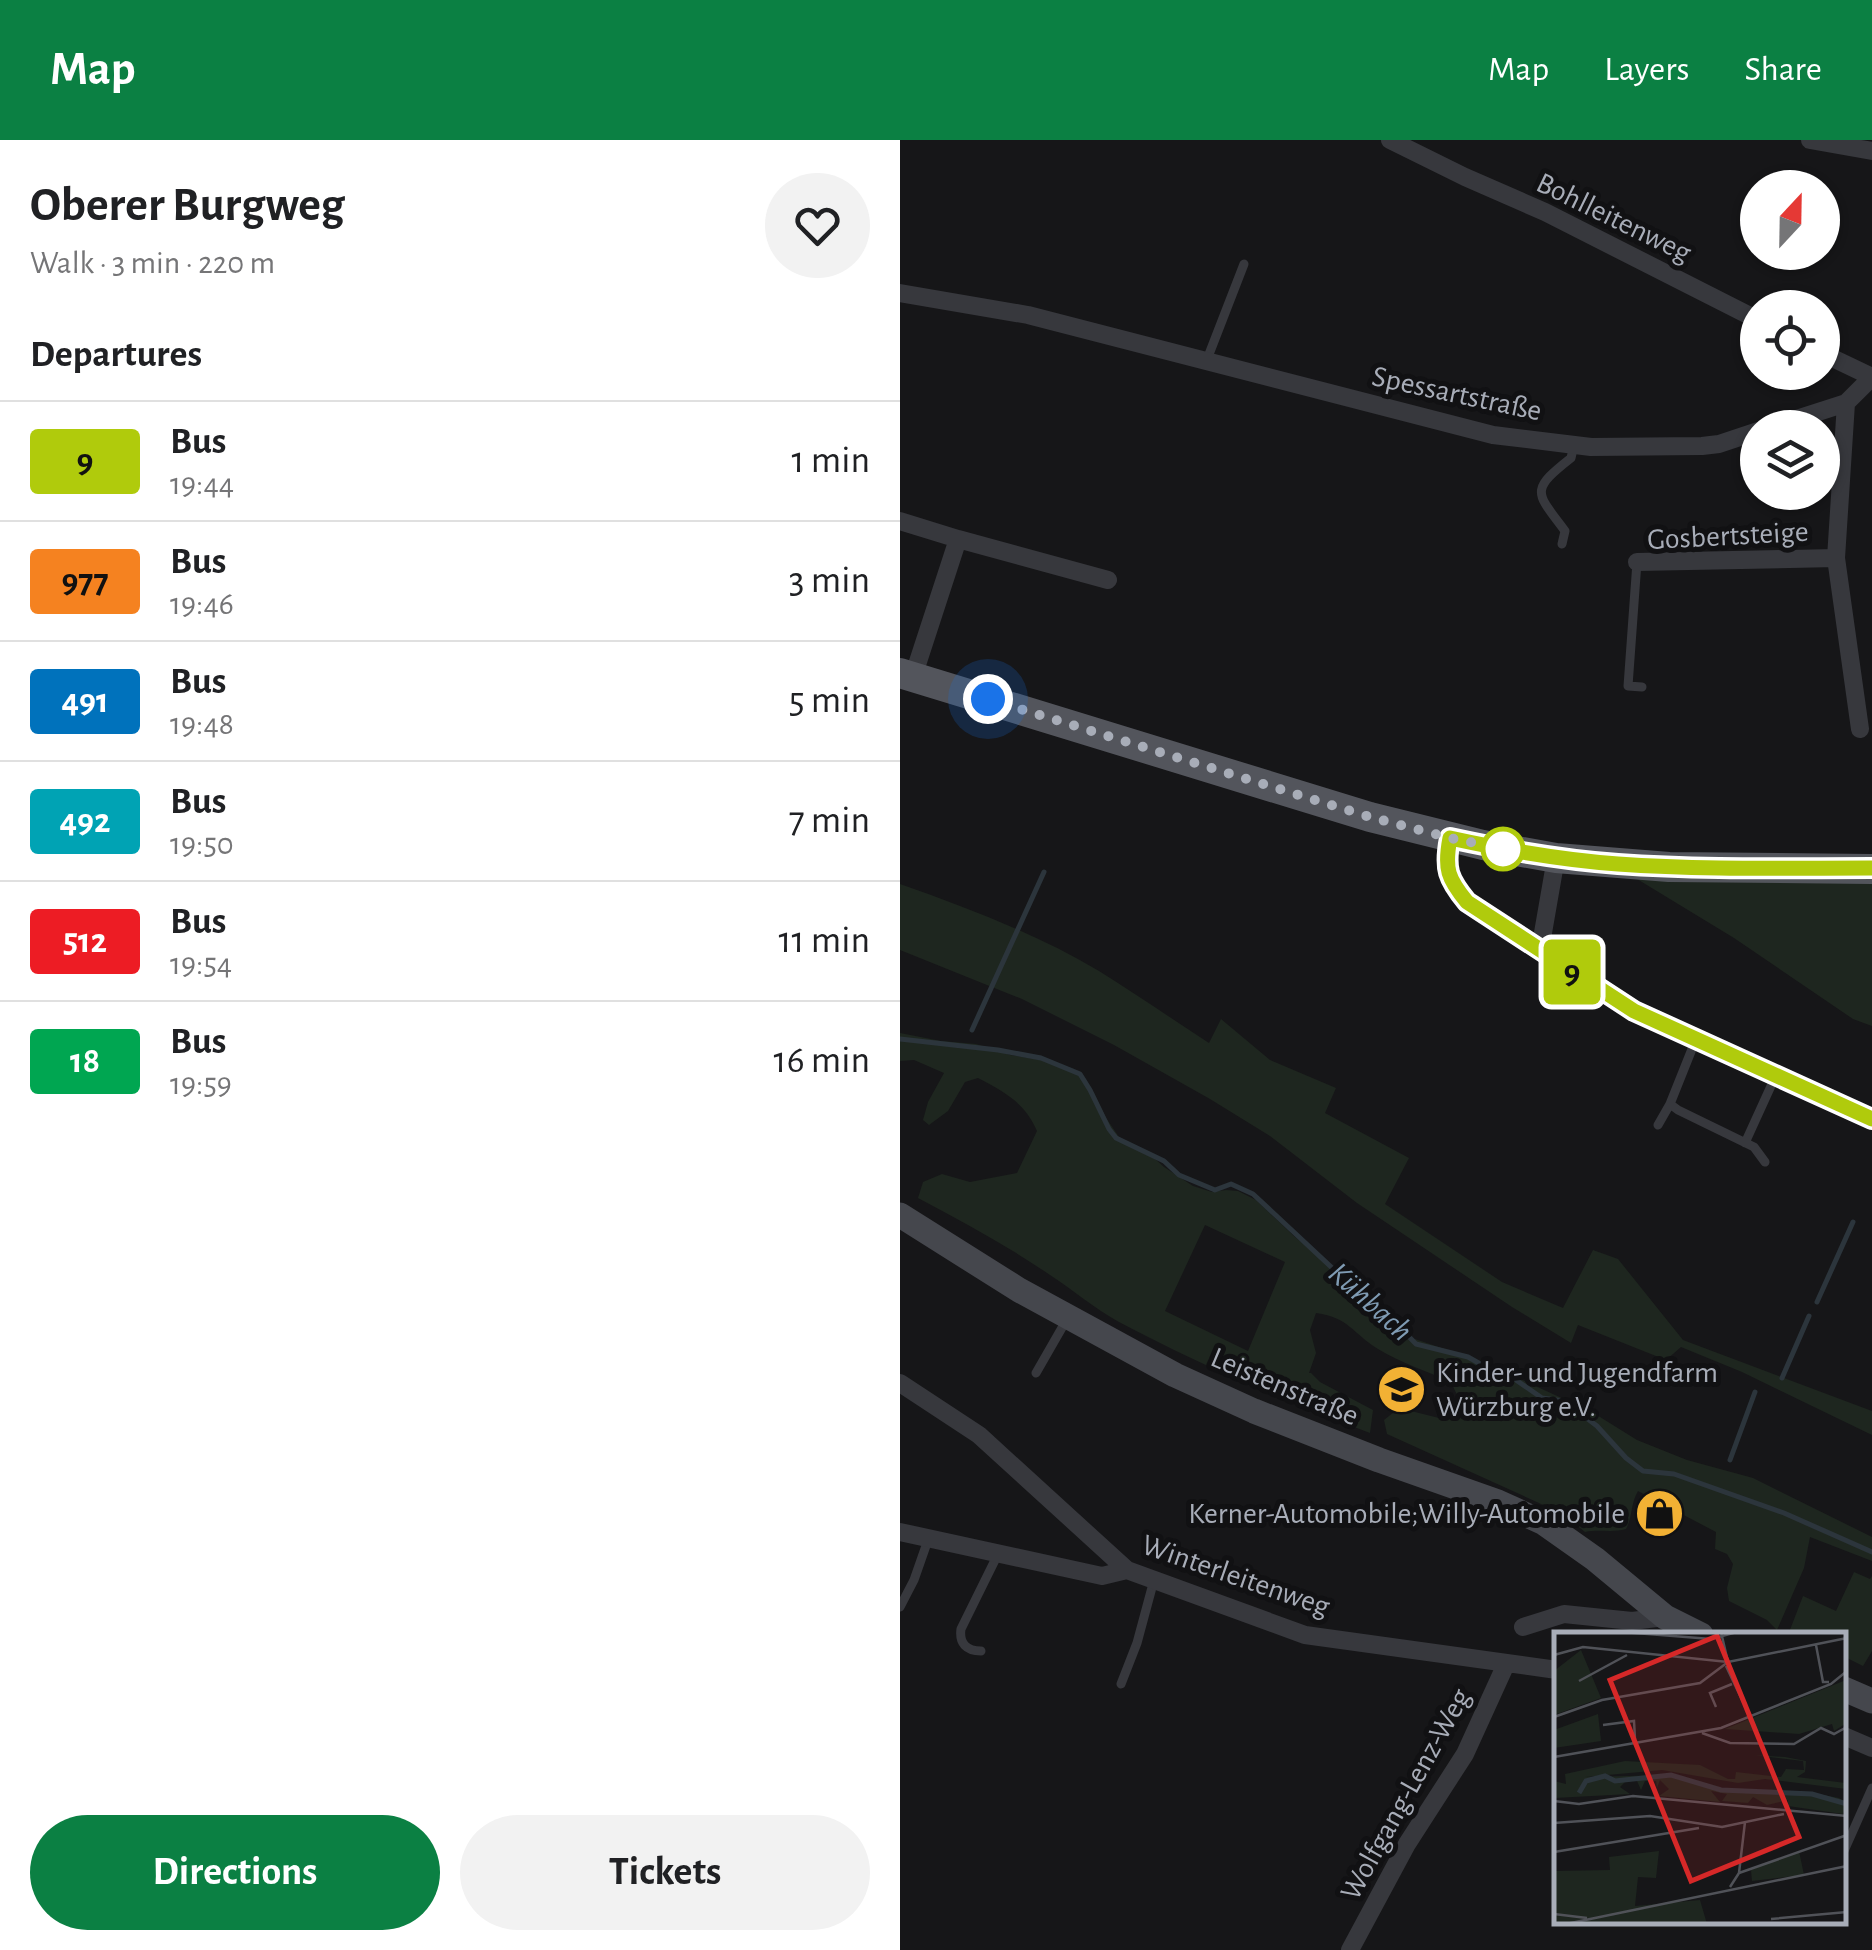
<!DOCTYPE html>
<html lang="en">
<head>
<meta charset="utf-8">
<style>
  :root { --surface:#fff; --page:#f2f2f2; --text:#202124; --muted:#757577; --line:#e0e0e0; --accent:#0b8043 }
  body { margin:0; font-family:"Alegreya Sans",sans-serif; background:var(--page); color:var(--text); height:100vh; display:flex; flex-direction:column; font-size:38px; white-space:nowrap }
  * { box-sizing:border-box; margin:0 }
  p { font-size:32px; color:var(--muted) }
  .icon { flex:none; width:55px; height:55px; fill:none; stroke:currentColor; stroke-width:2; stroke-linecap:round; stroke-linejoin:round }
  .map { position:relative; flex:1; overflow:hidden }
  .drawer { display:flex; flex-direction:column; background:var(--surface); width:900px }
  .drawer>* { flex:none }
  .badge { padding:0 20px; border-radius:8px; font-size:35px; line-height:65px }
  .needle { width:65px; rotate:22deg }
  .buttons { position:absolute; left:840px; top:30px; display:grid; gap:20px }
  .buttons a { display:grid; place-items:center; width:100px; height:100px; border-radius:50%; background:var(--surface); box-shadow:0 2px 8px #0004; font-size:50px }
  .you { position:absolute; width:50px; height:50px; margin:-25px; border:8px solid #fff; border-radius:50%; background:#1a73e8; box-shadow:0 0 0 15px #1a73e833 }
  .map>.badge { position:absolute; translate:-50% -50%; box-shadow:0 0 0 5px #fff }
  h2 { padding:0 30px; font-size:38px; line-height:90px }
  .round { display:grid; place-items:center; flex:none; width:105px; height:105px; border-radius:52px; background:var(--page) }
  .summary { display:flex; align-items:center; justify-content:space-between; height:170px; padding:0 30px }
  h1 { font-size:48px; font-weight:700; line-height:75px }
  .primary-button { display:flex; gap:20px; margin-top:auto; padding:20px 30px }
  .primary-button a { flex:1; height:115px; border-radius:60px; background:var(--accent); color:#fff; font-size:40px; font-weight:700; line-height:115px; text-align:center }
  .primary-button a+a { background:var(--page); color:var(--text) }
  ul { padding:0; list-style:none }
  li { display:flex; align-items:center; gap:30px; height:120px; padding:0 30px; border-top:2px solid var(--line) }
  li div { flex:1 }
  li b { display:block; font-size:38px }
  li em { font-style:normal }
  li .badge { min-width:110px; font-weight:700; text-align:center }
  header { display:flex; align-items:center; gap:60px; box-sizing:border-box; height:140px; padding:0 50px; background:var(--accent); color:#fff }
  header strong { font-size:48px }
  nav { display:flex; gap:55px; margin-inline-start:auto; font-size:35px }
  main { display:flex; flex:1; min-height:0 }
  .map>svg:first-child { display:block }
  .green { fill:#1e261f; fill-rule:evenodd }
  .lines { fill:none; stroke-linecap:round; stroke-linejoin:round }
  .stream { stroke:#2c353c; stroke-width:5 }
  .lane { stroke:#37383d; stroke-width:9 }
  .street { stroke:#37383d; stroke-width:18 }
  .secondary { stroke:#45474d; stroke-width:25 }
  .primary { stroke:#53555c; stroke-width:30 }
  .line-casing { stroke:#fff; stroke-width:22 }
  .line { stroke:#b0cb0c; stroke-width:15 }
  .walk { stroke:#a8adb8; stroke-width:10; stroke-dasharray:0 18 }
  .stop-dot { fill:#fff; stroke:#b0cb0c; stroke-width:5 }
  .labels { text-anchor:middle; stroke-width:10; stroke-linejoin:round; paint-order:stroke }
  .street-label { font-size:30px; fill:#a8adb8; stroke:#111113 }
  .poi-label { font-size:30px; fill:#a8adb8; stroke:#111113; text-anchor:start }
  .water-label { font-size:32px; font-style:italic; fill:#7f9bb3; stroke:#111113 }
  .inset-river { fill:none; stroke:#2c353c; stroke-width:5 }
  .inset-road { fill:none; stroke:#505258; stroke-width:2.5 }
  .view { fill:#d62828; fill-opacity:0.15; stroke:#d62828; stroke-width:5 }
  .inset-edge { fill:none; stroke:#a8adb8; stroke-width:5 }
</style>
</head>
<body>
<header>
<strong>Map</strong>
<nav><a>Map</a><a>Layers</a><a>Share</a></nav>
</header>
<main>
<section class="drawer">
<div class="summary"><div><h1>Oberer Burgweg</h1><p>Walk · 3 min · 220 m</p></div><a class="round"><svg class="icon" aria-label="heart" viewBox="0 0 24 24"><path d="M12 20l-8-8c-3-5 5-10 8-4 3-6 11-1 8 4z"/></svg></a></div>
<h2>Departures</h2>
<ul>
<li><span class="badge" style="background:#b0cb0c;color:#111">9</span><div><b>Bus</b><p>19:44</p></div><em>1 min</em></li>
<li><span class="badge" style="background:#f58220;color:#111">977</span><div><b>Bus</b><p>19:46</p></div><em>3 min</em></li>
<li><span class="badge" style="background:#0072bc;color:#fff">491</span><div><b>Bus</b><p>19:48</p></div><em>5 min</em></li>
<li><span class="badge" style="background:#00a3b4;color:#fff">492</span><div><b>Bus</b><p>19:50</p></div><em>7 min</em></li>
<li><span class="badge" style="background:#ed1c24;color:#fff">512</span><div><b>Bus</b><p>19:54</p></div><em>11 min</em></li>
<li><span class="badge" style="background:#00a651;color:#fff">18</span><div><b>Bus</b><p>19:59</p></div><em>16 min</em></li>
</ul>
<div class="primary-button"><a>Directions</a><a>Tickets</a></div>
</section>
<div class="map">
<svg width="972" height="1810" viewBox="0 0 972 1810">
  <rect width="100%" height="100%" fill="#161618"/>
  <path class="green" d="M737,739h235v147l-19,-7 -119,-81z
    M0,744c68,24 137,50 199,87 37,23 73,48 110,72l12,-24 49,41 66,28 -11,25 84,45 -24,46 117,78 61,26 30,-58 25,9 65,81 189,71v24l-130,-63 -61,-25 -15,13 -88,-35 -7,18 -59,-36 -155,-104 -87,-67 -60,-37 -96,-54 -92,-46 -122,-49z
    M0,893l41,8 35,3 34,11 44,7 20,7 20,24 12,25 13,19 26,13 19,17 29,19 19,6 14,-2 12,1 18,9 39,37 100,81 17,20 71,24 109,50 45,28 50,20 66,18 119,59v24l-62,-24 -6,31 -27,62 -10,-10 -38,-19 -2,-13 6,-24 -6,-10 -12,-5 1,-17 -78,-41c-8,14 -5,25 -12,38 -13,4 -27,0 -41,3l-16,-13 -30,-16 -152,-69 -3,-14 15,-12 40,10 10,-6 8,-17 -6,-13c-24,-11 -50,-19 -73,-33 -26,-16 -28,-31 -62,-36l-6,17 6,23 -7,20h2l9,9 53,28 -3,23c-85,-32 -170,-68 -251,-111 -24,-13 -46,-32 -69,-47 -42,-29 -87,-53 -132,-77l5,-16 19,-8 28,8 47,-9 20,-42c-12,-28 -32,-39 -59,-53l-13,4 -17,29 -19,14 -6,-5 5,-18 16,-29 -30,-13 -14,1zM305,1085l80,37 -37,89 -83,-40z
    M954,1432l16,7 2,-3v75l-9,15 -18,-9 -1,-22h-56l15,-39 33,15z"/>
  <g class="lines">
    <path class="stream" d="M72,890l72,-158
      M0,899l98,11 43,8 39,16 10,16 19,39 7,9 48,23 15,14 36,15 16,-6 22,10 121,113 10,4 32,33 52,13 16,9 19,5 39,27 22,3 33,25 29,32 17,13 31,3 110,39 88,39
      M917,1162l36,-80
      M882,1238l27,-62
      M830,1320l25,-68"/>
    <path class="lane" d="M306,222l38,-98
      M662,404l3,-13c-29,-39 -36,-40 6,-73l3,-13
      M737,422l-9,124 14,1
      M770,964l8,6 76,37 11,15
      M758,985l12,-21 26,-65
      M845,1003l31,-68
      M136,1233l31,-54
      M0,1467l14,-27 14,-40
      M81,1511c-15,0 -22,-8 -20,-22l37,-75
      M221,1544l16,-41 17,-63
      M944,1711l28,-63"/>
    <path class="street" d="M490,0l75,37 80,35 213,108
      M910,0l62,11
      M0,153l128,22 465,120 98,12 111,-1 17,-2 39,-13
      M922,213l50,24
      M946,263l-10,155 24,171
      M869,288l77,-25 26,-26
      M0,381l58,18 -45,138
      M58,399l150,41
      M737,422l199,-4
      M550,699c-9,40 7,56 39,78l145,94 238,108
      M640,810l16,-92
      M0,1243l79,52 148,135 178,65 252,35
      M0,1392l202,44 25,-6
      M623,1487l41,-13 68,7 33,-4
      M944,1596l28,12
      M450,1810l57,-106 58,-90 41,-90"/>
    <path class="secondary" d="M0,1075l119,75 156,85 79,36 125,49 119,42 46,21 51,36 70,58 36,18
      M944,1549l28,12"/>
    <path class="primary" d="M0,533l470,144 113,28 73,13 113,9 203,2"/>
  </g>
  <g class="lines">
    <defs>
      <path id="line" d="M972,728c-85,0 -170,2 -254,-4 -57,-4 -113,-14 -168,-26 -6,31 -2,41 17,64l167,109 238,108"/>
    </defs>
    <use href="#line" class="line-casing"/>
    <use href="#line" class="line"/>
    <path class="walk" d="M88,559l382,118 80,21 59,12 -6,-1"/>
  </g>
  <defs>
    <symbol id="school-disc" viewBox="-11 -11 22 22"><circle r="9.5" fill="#f2b134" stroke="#111113"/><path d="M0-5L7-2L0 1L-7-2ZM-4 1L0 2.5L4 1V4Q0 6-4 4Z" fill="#111"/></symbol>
    <symbol id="shop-disc" viewBox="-11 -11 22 22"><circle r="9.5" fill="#f2b134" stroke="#111113"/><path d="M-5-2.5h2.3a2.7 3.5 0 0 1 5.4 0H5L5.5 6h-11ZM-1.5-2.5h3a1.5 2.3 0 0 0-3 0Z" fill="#111"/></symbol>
  </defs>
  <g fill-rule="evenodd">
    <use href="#school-disc" x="474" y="1222" width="55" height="55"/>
    <use href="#shop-disc" x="732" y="1346" width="55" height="55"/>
  </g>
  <circle class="stop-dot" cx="603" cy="709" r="20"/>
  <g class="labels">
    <g class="street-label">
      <text transform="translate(714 77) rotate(26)" y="10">Bohlleitenweg</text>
      <text transform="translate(557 253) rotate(12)" y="10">Spessartstraße</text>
      <text transform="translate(828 395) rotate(-3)" y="10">Gosbertsteige</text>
      <text transform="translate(385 1246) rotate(23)" y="10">Leistenstraße</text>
      <text transform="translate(336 1435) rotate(19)" y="10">Winterleitenweg</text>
      <text transform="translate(505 1654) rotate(-61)" y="10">Wolfgang-Lenz-Weg</text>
    </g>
    <g class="poi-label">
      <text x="536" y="1242">Kinder- und Jugendfarm<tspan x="536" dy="34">Würzburg e.V.</tspan></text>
      <text x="725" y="1383" text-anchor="end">Kerner-Automobile;Willy-Automobile</text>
    </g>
    <g class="water-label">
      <text transform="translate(471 1161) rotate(42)" y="11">Kühbach</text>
    </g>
  </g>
  <g transform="translate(654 1492)">
    <rect width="292" height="292" fill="#161618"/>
    <path d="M27,18l20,48 -47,17v-44zM292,48v51l-1,-7 -11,7 -2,-7 -33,10 -74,-5zM44,82l3,27 -47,7v-18zM200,123l31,2 21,4 -1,11 -8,5 49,6v6l-81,-10 -27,4 -76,-13 -77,7 85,-2 50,15 88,2 31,6 7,5 -3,11 -55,-8v-6l-21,5 -14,-8 -5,6 -26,-2 5,-7 -16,-3 9,11 -61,-6 10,-7 -9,-9 -3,8 -1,-7h-11l-4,9 -4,-9 -10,-1 -7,7 10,7 -76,4v-17l12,3 -1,-10 60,-13 75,4 28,14h7l1,-7 45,5 5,-8 18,1 -1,-9zM105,219l-3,27 -18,-1 -3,29 65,-6 7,24 -153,-2v-51l56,-1 -1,-13zM245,219l5,24 -52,6 -1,-11z" fill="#1e261f"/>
    <path class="inset-river" d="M25,161l7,-12 19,-5 10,5 56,-6 50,15 91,4 35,10"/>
    <path class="inset-road" d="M68,0l89,7 26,-7M167,0l7,30M262,13l7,37h6M0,23l29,-8 145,15 119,-24M172,34l17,36M25,49l48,-26M162,75l-6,-14 22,-9M0,85l48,-17 98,-17 28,-21M49,93l31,-4 1,18M148,101l28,10 64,1 27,-16 13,6 11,-6M0,125l167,-29 110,-44 16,-13M0,169l25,3 54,-8 214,20M0,191l96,-7 72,11 62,-13M0,220l145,-24M185,241l108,-38M176,255l9,-14 6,-51M0,282l33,4M217,287l76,-7M12,292l281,-58"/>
    <path class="view" d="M163,4l82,201 -108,44 -81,-201z"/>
    <rect width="292" height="292" class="inset-edge"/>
  </g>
</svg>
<div class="buttons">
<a><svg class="needle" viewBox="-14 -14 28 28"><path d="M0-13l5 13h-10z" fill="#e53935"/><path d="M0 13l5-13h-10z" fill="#757577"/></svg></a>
<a><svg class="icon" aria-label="locate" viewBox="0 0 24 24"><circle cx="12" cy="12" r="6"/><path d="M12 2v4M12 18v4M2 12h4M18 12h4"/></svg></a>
<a><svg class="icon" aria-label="layers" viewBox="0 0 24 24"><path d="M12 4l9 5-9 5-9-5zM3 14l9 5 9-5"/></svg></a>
</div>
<div class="you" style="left:88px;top:559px"></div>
<b class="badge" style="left:672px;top:832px;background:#b0cb0c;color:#111">9</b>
</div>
</main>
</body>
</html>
